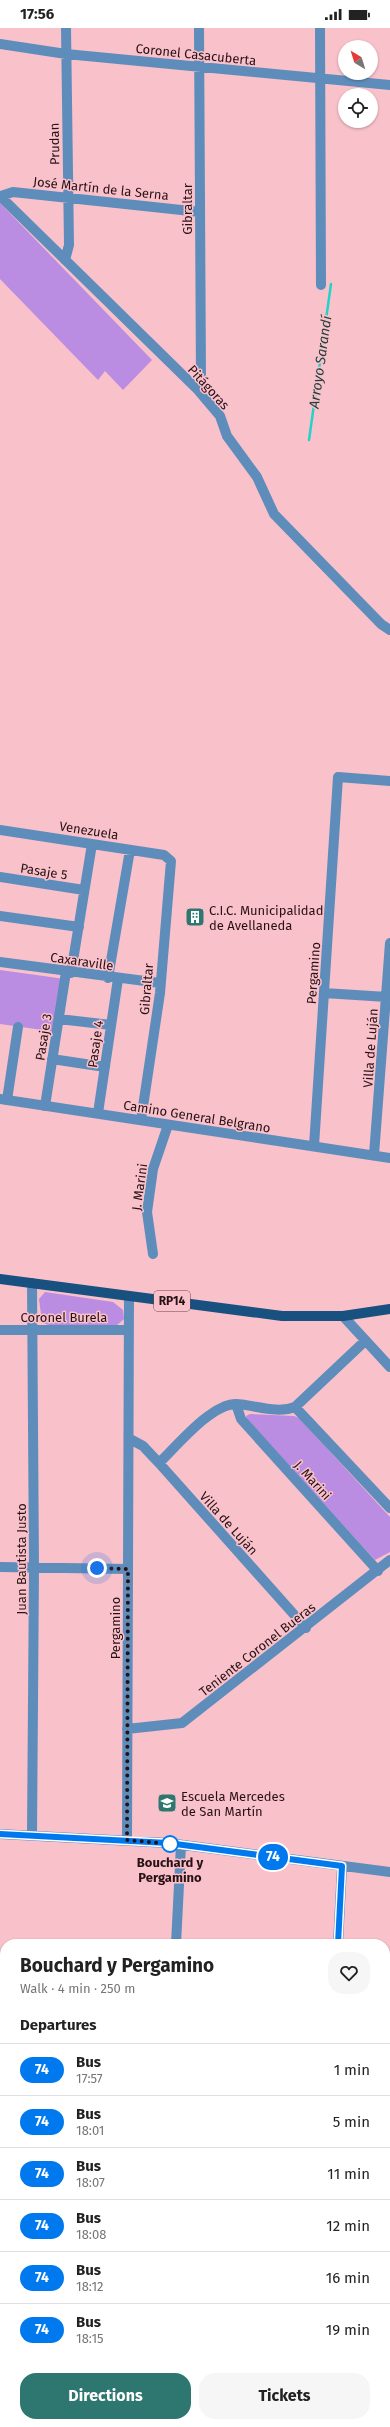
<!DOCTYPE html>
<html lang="en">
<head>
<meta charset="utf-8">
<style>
  :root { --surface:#fff; --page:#f6f6f6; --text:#222; --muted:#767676; --line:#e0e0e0; --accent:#2e7771 }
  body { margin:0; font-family:"Fira Sans",sans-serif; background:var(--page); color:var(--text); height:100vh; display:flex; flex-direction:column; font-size:15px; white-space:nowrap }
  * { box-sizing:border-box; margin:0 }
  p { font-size:13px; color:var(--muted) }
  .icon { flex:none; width:22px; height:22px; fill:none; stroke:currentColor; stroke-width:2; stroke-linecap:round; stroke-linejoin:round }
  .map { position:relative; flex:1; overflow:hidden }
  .panel { position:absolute; left:0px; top:1911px; width:390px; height:488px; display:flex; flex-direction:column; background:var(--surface); border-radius:16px 16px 0 0; box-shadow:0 1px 3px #0004 }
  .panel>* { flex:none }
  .badge { padding:0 8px; border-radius:13px; font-size:14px; line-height:26px }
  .needle { width:26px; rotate:322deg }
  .controls { position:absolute; left:338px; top:12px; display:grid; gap:8px }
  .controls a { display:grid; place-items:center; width:40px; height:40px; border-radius:50%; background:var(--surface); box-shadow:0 1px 3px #0004; font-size:20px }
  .you { position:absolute; width:20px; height:20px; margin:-10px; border:3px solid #fff; border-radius:50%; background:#1a73e8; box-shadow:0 0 0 6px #1a73e833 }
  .map>.badge { position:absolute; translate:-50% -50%; box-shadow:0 0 0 2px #fff }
  h2 { padding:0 20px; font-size:15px; line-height:36px }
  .round { display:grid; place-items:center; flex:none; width:42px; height:42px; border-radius:16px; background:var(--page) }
  .headline { display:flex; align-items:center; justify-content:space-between; height:68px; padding:0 20px }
  h1 { font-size:19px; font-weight:700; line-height:30px }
  .primary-button { display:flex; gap:8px; margin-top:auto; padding:8px 20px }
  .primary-button a { flex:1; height:46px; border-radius:16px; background:var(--accent); color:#fff; font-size:16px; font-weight:700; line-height:46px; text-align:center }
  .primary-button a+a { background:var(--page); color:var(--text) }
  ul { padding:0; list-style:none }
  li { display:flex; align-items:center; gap:12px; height:52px; padding:0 20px; border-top:1px solid var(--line) }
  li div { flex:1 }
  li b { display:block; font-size:15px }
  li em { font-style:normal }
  li .badge { min-width:44px; font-weight:700; text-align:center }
  .status { display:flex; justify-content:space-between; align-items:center; height:28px; padding:0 20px; background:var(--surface); direction:ltr }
  .status svg { height:11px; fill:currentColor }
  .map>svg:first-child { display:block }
  .green { fill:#ba8ce2 }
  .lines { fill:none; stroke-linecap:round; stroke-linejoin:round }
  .stream { stroke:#23d3c8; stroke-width:2.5 }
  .minor { stroke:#5e8dbb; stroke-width:10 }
  .tertiary { stroke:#5e8dbb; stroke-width:10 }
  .secondary { stroke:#1369ac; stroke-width:10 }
  .primary { stroke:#18507f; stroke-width:10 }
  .line-casing { stroke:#fff; stroke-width:9 }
  .line { stroke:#0079ef; stroke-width:6 }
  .walk { stroke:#281115; stroke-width:4; stroke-dasharray:0 7.2 }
  .stop-dot { fill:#fff; stroke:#0079ef; stroke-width:2 }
  .labels { text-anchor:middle; stroke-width:3; stroke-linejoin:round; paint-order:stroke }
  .shield { fill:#f9c1ca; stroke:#67464b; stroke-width:1 }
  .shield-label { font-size:12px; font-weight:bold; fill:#281115 }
  .street-label { font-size:13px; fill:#281115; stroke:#f9c1ca }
  .poi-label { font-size:13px; fill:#281115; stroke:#f9c1ca; text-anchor:start }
  .stop-label { font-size:13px; font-weight:bold; fill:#281115; stroke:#f9c1ca }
  .water-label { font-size:14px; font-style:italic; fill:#26403d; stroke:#f9c1ca }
</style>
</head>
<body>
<div class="status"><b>17:56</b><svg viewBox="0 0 49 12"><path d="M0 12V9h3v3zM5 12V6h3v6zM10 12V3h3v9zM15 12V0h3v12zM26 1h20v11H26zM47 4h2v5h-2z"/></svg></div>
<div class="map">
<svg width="390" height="2399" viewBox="0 0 390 2399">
  <rect width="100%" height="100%" fill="#f9c1ca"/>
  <path class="green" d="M0,175l152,157 -29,30 -18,-19 -7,9 -98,-101z
    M0,942l65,9 -8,53 -57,-8z
    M45,1264l68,10 10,8 1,9 -7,6h-69l-6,-3 -3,-23z
    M250,1386l44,2 5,2 91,99v35l-15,8 -128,-141 -1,-3z"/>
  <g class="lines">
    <path class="stream" d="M309,412l22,-156"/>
    <path class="minor" d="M320,0l1,257
      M0,16l66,10 324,31
      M0,168l198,194 22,26 7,20 30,41 17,37 107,110 9,6
      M1,168l12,-4 187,20
      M65,232l4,-15 -3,-217
      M198,362l3,-11 -2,-351
      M0,802l164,25 7,6 -11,132 -19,127
      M0,849l84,13
      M0,888l79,11
      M0,934l160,21
      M71,945l21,-129
      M108,950l22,-128
      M324,965l63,4
      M59,991l52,6
      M52,1031l53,8
      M7,1072l11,-73
      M45,1078l21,-134
      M98,1085l20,-134
      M314,1118l24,-369 52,4
      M374,1127l16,-212
      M153,1226l-6,-42 6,-43 15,-44
      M343,1288l47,51
      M0,1302h128
      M236,1376l5,15 137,152
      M295,1379l95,101
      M130,1411l13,7 16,17 147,165
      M159,1435c18,-17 52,-59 77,-59 19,1 41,10 59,3l70,-66
      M0,1539l128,2
      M127,1701l55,-6 208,-163
      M0,1806l168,9 222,29
      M32,1807l2,-267 -2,-285
      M127,1812l2,-544
      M176,1916l5,-99
      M338,1916l4,-78
      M385,2025h5
      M0,2085l5,1
      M385,2186h5
      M0,2251l5,2
      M152,2399v-5"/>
    <path class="tertiary" d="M0,1071l390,59"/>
    <path class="secondary" d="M0,2385l5,1
      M297,2394l93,3"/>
    <path class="primary" d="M0,1251l282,37h61l47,-7"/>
  </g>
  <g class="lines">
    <defs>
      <path id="line" d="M0,1806l168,9 174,23 -4,78"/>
    </defs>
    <use href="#line" class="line-casing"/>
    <use href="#line" class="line"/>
    <path class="walk" d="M97,1540l31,1 -1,271 43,4"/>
  </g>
  <defs>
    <symbol id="building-square" viewBox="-11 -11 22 22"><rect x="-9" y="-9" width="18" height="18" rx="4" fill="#2e7771" stroke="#f9c1ca"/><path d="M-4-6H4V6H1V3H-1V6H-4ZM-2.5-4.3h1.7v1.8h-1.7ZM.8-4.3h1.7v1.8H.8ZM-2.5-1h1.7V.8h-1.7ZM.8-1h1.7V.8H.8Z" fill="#fff"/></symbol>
    <symbol id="school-square" viewBox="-11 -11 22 22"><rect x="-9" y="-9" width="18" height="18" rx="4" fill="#2e7771" stroke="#f9c1ca"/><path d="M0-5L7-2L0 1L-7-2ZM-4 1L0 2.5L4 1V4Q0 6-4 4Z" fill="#fff"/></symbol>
  </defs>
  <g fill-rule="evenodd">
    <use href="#building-square" x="184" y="878" width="22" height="22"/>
    <use href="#school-square" x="156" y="1764" width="22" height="22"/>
  </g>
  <circle class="stop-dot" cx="170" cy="1816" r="8"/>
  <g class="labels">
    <rect class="shield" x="154" y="1263" width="36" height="20" rx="3"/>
    <g class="shield-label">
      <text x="172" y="1277">RP14</text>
    </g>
    <g class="street-label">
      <text transform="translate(196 26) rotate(6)" y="5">Coronel Casacuberta</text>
      <text transform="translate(54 116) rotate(-91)" y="5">Prudan</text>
      <text transform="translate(101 160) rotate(6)" y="5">José Martín de la Serna</text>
      <text transform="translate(187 181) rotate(-90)" y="5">Gibraltar</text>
      <text transform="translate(209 359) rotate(48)" y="5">Pitágoras</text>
      <text transform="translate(89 802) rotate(9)" y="5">Venezuela</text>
      <text transform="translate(44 843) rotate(9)" y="5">Pasaje 5</text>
      <text transform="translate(82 933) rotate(8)" y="5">Caxaraville</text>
      <text transform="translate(313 945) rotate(-86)" y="5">Pergamino</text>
      <text transform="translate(146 961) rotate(-85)" y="5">Gibraltar</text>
      <text transform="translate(43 1009) rotate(-81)" y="5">Pasaje 3</text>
      <text transform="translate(95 1016) rotate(-82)" y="5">Pasaje 4</text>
      <text transform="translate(370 1020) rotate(-86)" y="5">Villa de Luján</text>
      <text transform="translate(197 1088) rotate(9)" y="5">Camino General Belgrano</text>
      <text transform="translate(139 1159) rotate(-82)" y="5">J. Marini</text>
      <text x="64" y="1294">Coronel Burela</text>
      <text transform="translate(313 1452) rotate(48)" y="5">J. Marini</text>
      <text transform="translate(229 1495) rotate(48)" y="5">Villa de Luján</text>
      <text transform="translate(21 1531) rotate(-90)" y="5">Juan Bautista Justo</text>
      <text transform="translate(115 1600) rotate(-90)" y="5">Pergamino</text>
      <text transform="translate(257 1621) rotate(-38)" y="5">Teniente Coronel Bueras</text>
    </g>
    <g class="poi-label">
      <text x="209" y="887">C.I.C. Municipalidad<tspan x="209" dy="15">de Avellaneda</tspan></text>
      <text x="181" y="1773">Escuela Mercedes<tspan x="181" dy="15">de San Martín</tspan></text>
    </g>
    <g class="stop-label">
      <text x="170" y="1839">Bouchard y<tspan x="170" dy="15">Pergamino</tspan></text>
    </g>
    <g class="water-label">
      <text transform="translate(320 334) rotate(-82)" y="5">Arroyo Sarandí</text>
    </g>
  </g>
</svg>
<div class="controls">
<a><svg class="needle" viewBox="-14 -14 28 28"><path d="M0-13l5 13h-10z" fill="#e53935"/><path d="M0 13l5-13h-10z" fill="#767676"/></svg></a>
<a><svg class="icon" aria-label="locate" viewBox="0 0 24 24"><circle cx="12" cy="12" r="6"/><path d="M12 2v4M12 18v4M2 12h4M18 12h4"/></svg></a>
</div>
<div class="you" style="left:97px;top:1540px"></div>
<b class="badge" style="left:273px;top:1829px;background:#0079ef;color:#fff">74</b>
<section class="panel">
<div class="headline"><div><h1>Bouchard y Pergamino</h1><p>Walk · 4 min · 250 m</p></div><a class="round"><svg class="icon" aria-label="heart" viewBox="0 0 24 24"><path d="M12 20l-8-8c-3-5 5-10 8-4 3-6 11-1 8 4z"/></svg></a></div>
<h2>Departures</h2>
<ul>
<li><span class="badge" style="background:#0079ef;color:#fff">74</span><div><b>Bus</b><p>17:57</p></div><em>1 min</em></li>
<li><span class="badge" style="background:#0079ef;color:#fff">74</span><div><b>Bus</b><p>18:01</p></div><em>5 min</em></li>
<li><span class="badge" style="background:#0079ef;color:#fff">74</span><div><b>Bus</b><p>18:07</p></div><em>11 min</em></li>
<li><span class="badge" style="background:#0079ef;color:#fff">74</span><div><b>Bus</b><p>18:08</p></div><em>12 min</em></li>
<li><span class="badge" style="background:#0079ef;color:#fff">74</span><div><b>Bus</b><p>18:12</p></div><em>16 min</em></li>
<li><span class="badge" style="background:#0079ef;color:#fff">74</span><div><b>Bus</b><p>18:15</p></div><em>19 min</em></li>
</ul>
<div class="primary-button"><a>Directions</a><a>Tickets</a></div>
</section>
</div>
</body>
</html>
